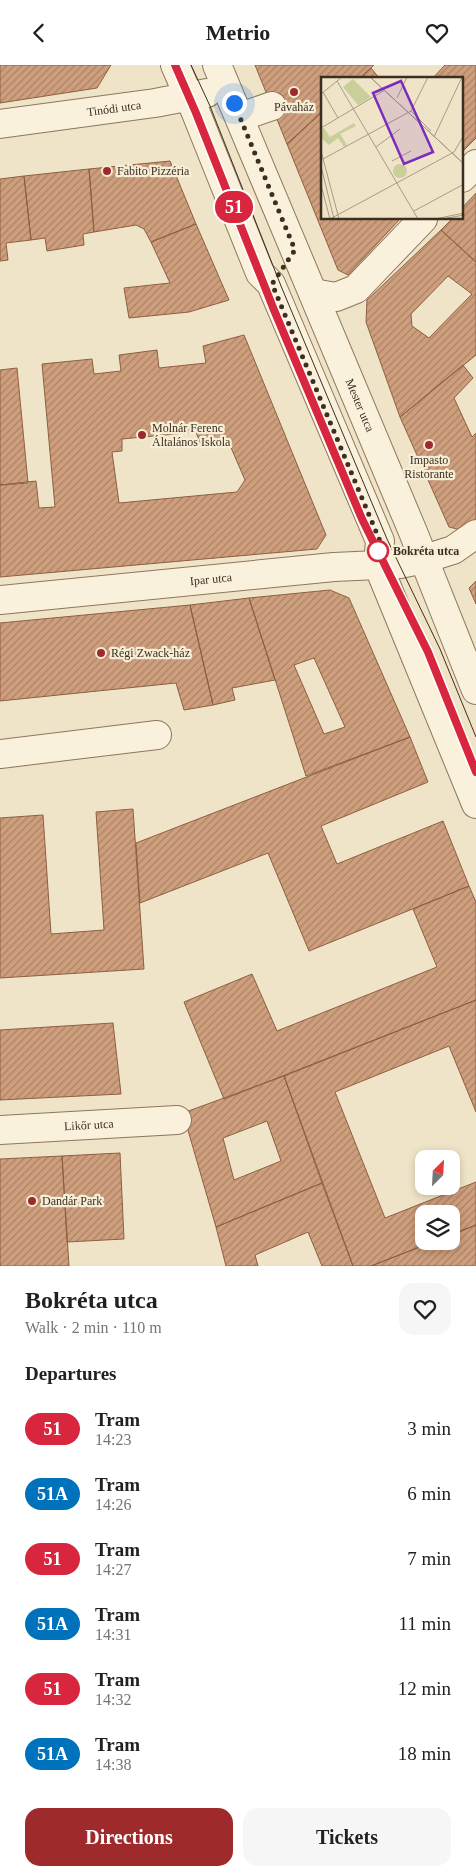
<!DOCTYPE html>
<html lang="en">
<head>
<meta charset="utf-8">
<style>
  :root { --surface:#fff; --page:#f6f6f6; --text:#202124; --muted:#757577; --accent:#9e2a2b }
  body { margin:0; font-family:"Times New Roman",serif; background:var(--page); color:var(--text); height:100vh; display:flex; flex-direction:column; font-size:19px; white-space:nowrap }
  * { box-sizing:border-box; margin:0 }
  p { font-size:16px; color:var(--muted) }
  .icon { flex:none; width:28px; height:28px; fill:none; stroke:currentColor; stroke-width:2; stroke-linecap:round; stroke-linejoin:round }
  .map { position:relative; height:1201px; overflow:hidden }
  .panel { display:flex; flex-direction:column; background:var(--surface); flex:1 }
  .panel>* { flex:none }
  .badge { padding:0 10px; border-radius:16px; font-size:18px; line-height:32px }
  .needle { width:32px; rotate:24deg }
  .fabs { position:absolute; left:415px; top:1085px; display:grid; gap:10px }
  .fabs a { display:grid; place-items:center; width:45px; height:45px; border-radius:10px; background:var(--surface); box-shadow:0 2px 8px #0003; font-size:25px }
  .you { position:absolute; width:25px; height:25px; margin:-12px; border:4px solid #fff; border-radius:50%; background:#1a73e8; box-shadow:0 0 0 8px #1a73e833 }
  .map>.badge { position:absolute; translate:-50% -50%; box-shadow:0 0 0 2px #fff }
  h2 { padding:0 25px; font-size:19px; line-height:45px }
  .round { display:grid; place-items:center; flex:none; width:52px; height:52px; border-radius:15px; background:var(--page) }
  .overview { display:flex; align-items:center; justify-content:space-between; height:85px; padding:0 25px }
  h1 { font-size:24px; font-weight:800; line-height:38px }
  .button { display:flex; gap:10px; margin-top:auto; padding:10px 25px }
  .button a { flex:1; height:58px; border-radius:15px; background:var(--accent); color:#fff; font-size:20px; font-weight:800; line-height:58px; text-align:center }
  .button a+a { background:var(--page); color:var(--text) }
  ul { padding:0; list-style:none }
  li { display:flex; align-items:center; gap:15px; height:65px; padding:0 25px }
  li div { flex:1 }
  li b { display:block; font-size:19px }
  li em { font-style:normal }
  li .badge { min-width:55px; font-weight:700; text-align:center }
  header { display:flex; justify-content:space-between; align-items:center; height:65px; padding:0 25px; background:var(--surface); font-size:22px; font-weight:800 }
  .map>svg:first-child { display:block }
  .building { fill:url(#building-hatch); stroke:#8d5f41; fill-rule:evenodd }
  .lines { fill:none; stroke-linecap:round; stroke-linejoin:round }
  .minor-casing { stroke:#8d765c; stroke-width:30 }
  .minor { stroke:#faf1dc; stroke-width:28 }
  .tram { stroke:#3d2e20; stroke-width:1 }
  .line-casing { stroke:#fff; stroke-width:11 }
  .line { stroke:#d7263d; stroke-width:8 }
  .walk { stroke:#3d2e20; stroke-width:5; stroke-dasharray:0 9 }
  .poi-dot { fill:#9e2a2b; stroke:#f7eed8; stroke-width:2 }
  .stop-dot { fill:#fff; stroke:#d7263d; stroke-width:2.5 }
  .labels { text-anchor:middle; stroke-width:4.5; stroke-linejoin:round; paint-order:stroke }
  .poi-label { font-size:12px; fill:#3d2e20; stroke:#f7eed8; text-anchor:start }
  .street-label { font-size:12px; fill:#3d2e20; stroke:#f7eed8 }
  .stop-label { font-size:12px; font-weight:bold; fill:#3d2e20; stroke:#f7eed8; text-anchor:start }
  .inset-road { fill:none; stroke:#a89b85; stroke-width:1 }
  .view { fill:#7b2cbf; fill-opacity:0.15; stroke:#7b2cbf; stroke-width:2.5 }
  .inset-edge { fill:none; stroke:#3d2e20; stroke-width:2.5 }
</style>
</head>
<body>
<header><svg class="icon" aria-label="back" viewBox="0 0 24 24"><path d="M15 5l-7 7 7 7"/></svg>Metrio<svg class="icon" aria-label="heart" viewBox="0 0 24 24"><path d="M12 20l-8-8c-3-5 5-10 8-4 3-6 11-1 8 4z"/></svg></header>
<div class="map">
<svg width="476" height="1201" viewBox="0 0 476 1201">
  <defs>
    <pattern id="building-hatch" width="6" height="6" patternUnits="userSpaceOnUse" patternTransform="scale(1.25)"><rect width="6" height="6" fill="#cf9f7d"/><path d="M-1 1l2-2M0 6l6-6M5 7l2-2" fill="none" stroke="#a98266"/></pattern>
  </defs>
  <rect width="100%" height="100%" fill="#f0e4c8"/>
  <path class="building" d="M0,0h111l-14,23 -97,15z
    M255,0h119l-15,14h-37v33l-35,32z
    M445,0h31v73l-14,14v-73h-30z
    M371,3l9,11h-21z
    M322,47v107h78l-52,56 -10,-5 -51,-126z
    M170,96l26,63 -45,18 -7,-13 -8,-4 -42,7 -5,-63z
    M89,104l5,63 -11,2 1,11 -37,6 -2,-13 -14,2 -7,-64z
    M24,111l7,64 -25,3 2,17 -8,1v-82z
    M476,128v69l-35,-32 11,-11h10v-11z
    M196,159l33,76 -40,12 -60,6 -5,-30 46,-5 -19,-41z
    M441,165l35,32v93l-76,62 -34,-95 1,-22zM448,211l24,18 -43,44 -17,-12 -1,-12z
    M244,270l82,200 -9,14 -317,28v-92l36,-4 3,27 16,-1 -13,-143 50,-5 2,15 27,-3 -2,-16 38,-5 2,18 47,-5 -3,-17zM196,367l5,13 28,-2 16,37 -8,12 -118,11 -7,-51 10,-1v-12z
    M463,300l10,13 -19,20 18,39 4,-4v86l-15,11 -12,-3 -49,-110z
    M17,303l11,115 -28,2v-115z
    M476,516v23l-7,-16z
    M330,525l19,8 61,139 -104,39 -57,-178zM314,593l31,69 -21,7 -30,-69z
    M249,533l26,82 -43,8 3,12 -22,5 -23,-100z
    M190,540l23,100 -29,5 -8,-27 -176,18v-78z
    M410,672l18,45 -107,44 16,38 106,-43 26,65 -160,65 -41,-98 -128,50 -4,-60z
    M133,744l11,160 -144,9v-160l43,-3 8,119 53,-4 -8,-118z
    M469,821l7,16v98l-252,99 -40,-97 68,-28 25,57 160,-64 -24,-58z
    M476,935v112l-27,-66 -114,46 50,126 91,-36v43l-25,10v-21h-27v27h11l-64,25h-18l-69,-190z
    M113,958l8,71 -121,6v-70z
    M284,1011l38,107 -106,44 -33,-114zM267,1056l14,40 -47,19 -11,-42z
    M120,1088l4,86 -57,3 -5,-86z
    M62,1091l7,110h-69v-107z
    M322,1118l31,83h-31l-14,-34 -53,23 3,11h-32l-10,-39z
    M476,1160v41h-105l64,-25h16v-6z"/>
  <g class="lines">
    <defs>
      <g id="minor">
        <path d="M175,0l21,48 64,160 11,11 109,257 -2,24 98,239"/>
        <path id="s1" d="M217,0l196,467 63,158"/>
        <path d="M240,52l32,-11"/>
        <path id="s2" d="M0,59l155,-21 52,-10"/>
        <path d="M462,113l14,-14"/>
        <path d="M313,228l23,4 20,-8 67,-70"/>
        <path id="s3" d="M0,535l334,-33 66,-3 24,-5 29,-9 23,-16"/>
        <path d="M0,689l157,-19"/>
        <path id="s4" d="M0,1065l177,-10"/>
      </g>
    </defs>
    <use href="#minor" class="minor-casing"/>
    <use href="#minor" class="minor"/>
    <path class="tram" d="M175,0l21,48 78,197 88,209 66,133 48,120
      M191,0l19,41 71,180 106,253 53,110 36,88"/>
  </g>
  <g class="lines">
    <defs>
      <path id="line" d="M175,0l21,48 78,197 88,209 66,133 48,120"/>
    </defs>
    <use href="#line" class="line-casing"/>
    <use href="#line" class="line"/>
    <path class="walk" d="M234,38l61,147 -23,34 108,257 -1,12 -1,-2"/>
  </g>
  <g class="poi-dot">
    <circle cx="294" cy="27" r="5"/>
    <circle cx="107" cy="106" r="5"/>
    <circle cx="142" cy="370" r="5"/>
    <circle cx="429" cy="380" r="5"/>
    <circle cx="101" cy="588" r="5"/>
    <circle cx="32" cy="1136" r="5"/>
  </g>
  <circle class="stop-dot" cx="378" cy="486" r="10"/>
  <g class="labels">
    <g class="poi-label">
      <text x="294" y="46" text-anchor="middle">Pávaház</text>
      <text x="117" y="110">Fabito Pizzéria</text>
      <text x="152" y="367">Molnár Ferenc<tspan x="152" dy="14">Általános Iskola</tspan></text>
      <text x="429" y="399" text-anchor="middle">Impasto<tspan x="429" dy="14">Ristorante</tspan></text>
      <text x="111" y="592">Régi Zwack-ház</text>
      <text x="42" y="1140">Dandár Park</text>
    </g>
    <g class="street-label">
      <text dy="4" stroke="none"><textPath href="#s2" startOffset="115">Tinódi utca</textPath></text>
      <text dy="4" stroke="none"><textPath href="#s1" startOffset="369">Mester utca</textPath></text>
      <text dy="4" stroke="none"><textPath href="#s3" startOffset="212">Ipar utca</textPath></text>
      <text dy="4" stroke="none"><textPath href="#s4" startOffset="89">Likőr utca</textPath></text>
    </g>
    <g class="stop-label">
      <text x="393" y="490">Bokréta utca</text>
    </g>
  </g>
  <g transform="translate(321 12)">
    <rect width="142" height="142" fill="#f0e4c8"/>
    <path d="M32,2l18,18 -13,8 -15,-18zM33,46l2,3 -16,8 7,11 -3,2 -6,-9 -9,7 -8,-7v-9l3,-1 6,9zM72 94a7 7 0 1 1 14 0a7 7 0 1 1-14 0Z" fill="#c9cf9b"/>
    <path class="inset-road" d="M49,0l94,87M49,0l94,87M16,4l81,138M2,15l15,26M0,17l21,-17M76,21l10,-21M90,34l20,20M0,51l64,-38M113,60l28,-60M55,70l24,-18M0,74l18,68M2,82l88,-48 17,-34M71,84l19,-10M0,89l13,53M0,108l9,34M93,134l50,-27M9,142l124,-67 10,-17M114,142l29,-6M121,142l22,-4"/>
    <path class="view" d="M80,4l32,71 -29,12 -31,-71z"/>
    <rect width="142" height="142" class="inset-edge"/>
  </g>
</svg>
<div class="fabs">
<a><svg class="needle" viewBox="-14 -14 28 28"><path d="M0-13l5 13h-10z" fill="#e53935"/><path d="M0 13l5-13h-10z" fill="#757577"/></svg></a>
<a><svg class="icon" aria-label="layers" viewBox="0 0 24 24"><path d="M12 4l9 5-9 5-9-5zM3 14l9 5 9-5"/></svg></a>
</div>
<div class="you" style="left:234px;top:38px"></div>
<b class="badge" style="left:234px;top:142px;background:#d7263d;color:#fff">51</b>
</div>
<section class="panel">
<div class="overview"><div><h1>Bokréta utca</h1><p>Walk · 2 min · 110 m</p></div><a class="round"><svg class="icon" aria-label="heart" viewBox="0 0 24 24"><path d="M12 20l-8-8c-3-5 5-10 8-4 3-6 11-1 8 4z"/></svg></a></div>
<h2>Departures</h2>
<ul>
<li><span class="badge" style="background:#d7263d;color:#fff">51</span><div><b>Tram</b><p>14:23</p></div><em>3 min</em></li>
<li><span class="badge" style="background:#0072bc;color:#fff">51A</span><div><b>Tram</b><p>14:26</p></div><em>6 min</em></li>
<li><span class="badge" style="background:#d7263d;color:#fff">51</span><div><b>Tram</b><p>14:27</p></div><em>7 min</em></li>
<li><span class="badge" style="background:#0072bc;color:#fff">51A</span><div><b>Tram</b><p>14:31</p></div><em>11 min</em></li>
<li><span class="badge" style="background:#d7263d;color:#fff">51</span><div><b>Tram</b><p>14:32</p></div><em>12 min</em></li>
<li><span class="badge" style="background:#0072bc;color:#fff">51A</span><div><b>Tram</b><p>14:38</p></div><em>18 min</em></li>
</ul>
<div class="button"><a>Directions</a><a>Tickets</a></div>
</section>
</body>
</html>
